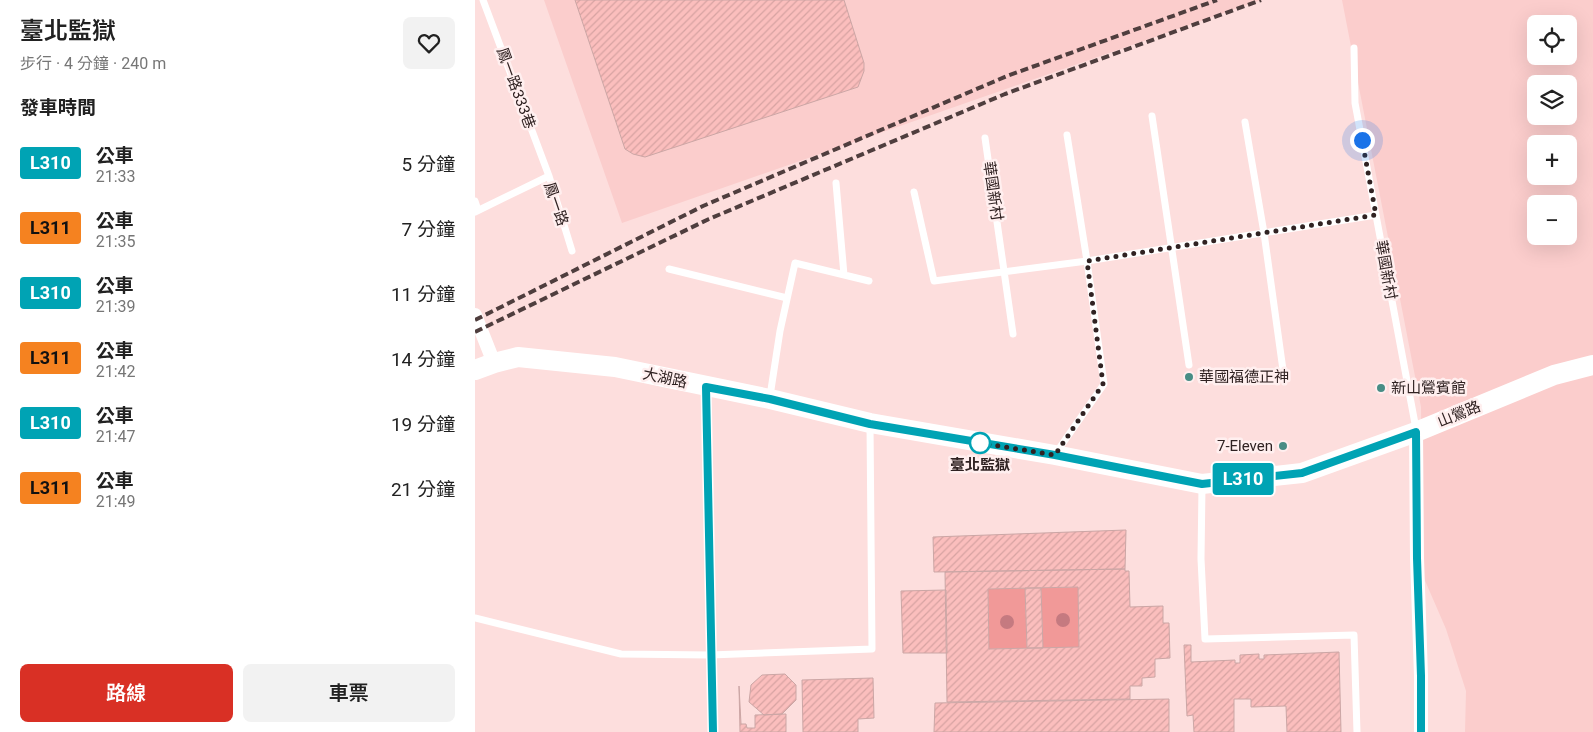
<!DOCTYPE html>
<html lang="zh-TW">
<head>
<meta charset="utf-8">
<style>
  :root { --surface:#fff; --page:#f2f2f2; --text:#222; --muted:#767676; --accent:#d93025 }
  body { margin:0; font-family:Roboto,"Noto Sans TC",sans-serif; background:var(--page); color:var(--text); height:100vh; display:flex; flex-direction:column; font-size:19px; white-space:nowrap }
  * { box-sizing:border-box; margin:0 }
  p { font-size:16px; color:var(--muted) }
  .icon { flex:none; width:28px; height:28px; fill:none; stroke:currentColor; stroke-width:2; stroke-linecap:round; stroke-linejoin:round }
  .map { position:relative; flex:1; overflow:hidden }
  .panel { display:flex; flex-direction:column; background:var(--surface); width:475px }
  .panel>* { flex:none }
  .badge { padding:0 10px; border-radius:4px; font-size:18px; line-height:32px }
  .tools { position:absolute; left:1052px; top:15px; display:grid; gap:10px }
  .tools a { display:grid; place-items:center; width:50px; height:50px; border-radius:8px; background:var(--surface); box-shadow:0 5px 20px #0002; font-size:25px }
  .you { position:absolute; width:25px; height:25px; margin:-12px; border:4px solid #fff; border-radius:50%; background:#1a73e8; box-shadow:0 0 0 8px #1a73e833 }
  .map>.badge { position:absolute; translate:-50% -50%; box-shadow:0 0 0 2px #fff }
  h2 { padding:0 20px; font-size:19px; line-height:45px }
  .round { display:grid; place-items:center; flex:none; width:52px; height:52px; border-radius:8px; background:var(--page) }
  .head { display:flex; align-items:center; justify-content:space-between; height:85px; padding:0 20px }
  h1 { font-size:24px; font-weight:600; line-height:38px }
  .button { display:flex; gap:10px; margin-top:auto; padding:10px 20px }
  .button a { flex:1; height:58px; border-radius:8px; background:var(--accent); color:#fff; font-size:20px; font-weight:600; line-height:58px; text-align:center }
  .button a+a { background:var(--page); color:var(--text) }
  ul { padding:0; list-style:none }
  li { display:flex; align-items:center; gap:15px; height:65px; padding:0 20px }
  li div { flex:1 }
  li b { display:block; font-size:19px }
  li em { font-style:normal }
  li .badge { min-width:55px; font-weight:700; text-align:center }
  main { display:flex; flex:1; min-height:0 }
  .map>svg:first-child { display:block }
  .built { fill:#fbcdcc; fill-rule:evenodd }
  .green { fill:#f19998 }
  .building { fill:url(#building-hatch); stroke:#cba6a5; fill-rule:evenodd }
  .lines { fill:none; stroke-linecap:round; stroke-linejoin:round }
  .lane { stroke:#fff; stroke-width:7 }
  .street { stroke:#fff; stroke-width:14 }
  .secondary { stroke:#fff; stroke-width:20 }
  .rail { stroke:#4f3e3e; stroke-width:4; stroke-dasharray:8 4; stroke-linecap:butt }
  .tree { fill:#c57a80 }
  .line-casing { stroke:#fff; stroke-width:11 }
  .line { stroke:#00a3b4; stroke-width:8 }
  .walk { stroke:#302222; stroke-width:5; stroke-dasharray:0 9 }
  .poi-dot { fill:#488d85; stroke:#ffefef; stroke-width:2 }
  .stop-dot { fill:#fff; stroke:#00a3b4; stroke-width:2.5 }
  .labels { text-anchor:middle; stroke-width:5; stroke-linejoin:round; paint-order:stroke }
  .street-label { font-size:15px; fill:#302222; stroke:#ffefef }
  .poi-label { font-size:15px; fill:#302222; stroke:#ffefef; text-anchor:start }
  .stop-label { font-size:15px; font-weight:bold; fill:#302222; stroke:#ffefef }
</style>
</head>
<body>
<main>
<section class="panel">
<div class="head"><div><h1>臺北監獄</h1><p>步行 · 4 分鐘 · 240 m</p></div><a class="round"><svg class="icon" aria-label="heart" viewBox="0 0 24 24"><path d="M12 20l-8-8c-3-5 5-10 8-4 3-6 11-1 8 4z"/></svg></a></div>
<h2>發車時間</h2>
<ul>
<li><span class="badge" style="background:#00a3b4;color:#fff">L310</span><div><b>公車</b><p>21:33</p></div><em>5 分鐘</em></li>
<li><span class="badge" style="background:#f58220;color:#111">L311</span><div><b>公車</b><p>21:35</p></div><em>7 分鐘</em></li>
<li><span class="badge" style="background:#00a3b4;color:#fff">L310</span><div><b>公車</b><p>21:39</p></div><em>11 分鐘</em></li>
<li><span class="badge" style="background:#f58220;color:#111">L311</span><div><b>公車</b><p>21:42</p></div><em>14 分鐘</em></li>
<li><span class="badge" style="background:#00a3b4;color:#fff">L310</span><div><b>公車</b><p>21:47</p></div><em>19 分鐘</em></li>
<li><span class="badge" style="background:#f58220;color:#111">L311</span><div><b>公車</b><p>21:49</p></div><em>21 分鐘</em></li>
</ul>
<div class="button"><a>路線</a><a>車票</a></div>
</section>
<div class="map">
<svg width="1118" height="732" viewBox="0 0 1118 732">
  <defs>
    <pattern id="building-hatch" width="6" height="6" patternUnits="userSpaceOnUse" patternTransform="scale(1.25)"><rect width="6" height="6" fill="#fbbebd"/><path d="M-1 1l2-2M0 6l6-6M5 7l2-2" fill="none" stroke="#d7a3a2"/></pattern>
  </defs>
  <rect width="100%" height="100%" fill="#fddedd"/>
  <path class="built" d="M69,0h717l-639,223z
    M867,0h251v732h-128l1,-41 -20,-62 -23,-53 -2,-169zM1061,24h33v32h-33zM1061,84h33v32h-33zM1061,144h33v32h-33zM1061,204h33v32h-33z"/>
  <path class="green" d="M603,587l1,60 -36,1 -2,-60z
    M550,588l2,60 -38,1 -1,-60z"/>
  <path class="building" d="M100,0h269l20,63v8l-6,16 -213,70 -12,-3 -8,-5z
    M651,530l-1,39 -191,3 -1,-35z
    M650,569v2h4l1,36 33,-1v17h6l1,35 -15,1v18l-13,1v8h-12v13l-183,3 -2,-130zM603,587l1,60 -90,2 -1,-60z
    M550,588h16l2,60h-16z
    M471,590l1,63h-44l-2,-62z
    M709,645h7v17l44,-2v3h5v-8l19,-1v5h5v-4l75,-3 2,80h-54l-1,-26 -35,1v-8h-17v33h-40l-1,-17 -6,1z
    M310,674l11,11v15l-14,14 -18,1 -15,-13 2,-17 11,-10z
    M398,678l1,40 -16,1v13h-55l-1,-52z
    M264,686l2,38h5l1,4h8v-13l31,-1v18h-46z
    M694,699v33h-235l1,-29z"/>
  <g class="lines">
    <path class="lane" d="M8,0l66,176
      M879,48l1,55 61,326
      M677,116l37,249
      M770,122l19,111 19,137
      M510,138l28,196
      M361,183l8,92
      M439,192l20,89 153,-20 289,-46
      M0,201l3,9
      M0,212l74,-36 23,75
      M194,269l118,29
      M231,387l7,345
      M295,396l10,-65 15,-68 74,18
      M581,453l48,-69 -17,-123 -20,-126
      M727,487l-1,72 4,80 149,-4 3,97
      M0,618l146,36 89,1 162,-6 -2,-225"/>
    <path class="street" d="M0,315l19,48
      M941,432l1,126 4,118v56"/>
    <path class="secondary" d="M0,370l19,-7 24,-6 97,10 155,32 100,24 185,32 147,29 100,-11 114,-41 138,-57 39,-10"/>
    <path class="rail" d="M0,320l228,-114 304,-130 210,-76
      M0,332l234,-113 296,-125 256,-94"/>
  </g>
  <g class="tree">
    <circle cx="588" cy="620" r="7"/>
    <circle cx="532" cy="622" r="7"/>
  </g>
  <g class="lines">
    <defs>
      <path id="line" d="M238,732l-7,-345 64,12 100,25 185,31 147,29 100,-11 114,-41 1,126 4,118v56"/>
    </defs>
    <use href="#line" class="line-casing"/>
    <use href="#line" class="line"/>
    <path class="walk" d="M505,443l75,12 48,-71 -16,-123 289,-46 -14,-75"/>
  </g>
  <g class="poi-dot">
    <circle cx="714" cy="377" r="5"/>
    <circle cx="906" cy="388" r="5"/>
    <circle cx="808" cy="446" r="5"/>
  </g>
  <circle class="stop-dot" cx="505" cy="443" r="10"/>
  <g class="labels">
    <g class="street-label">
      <text transform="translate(41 88) rotate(70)" y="5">鳳一路333巷</text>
      <text transform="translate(518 191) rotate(82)" y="5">華國新村</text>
      <text transform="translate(81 204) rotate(71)" y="5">鳳一路</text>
      <text transform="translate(911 270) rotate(80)" y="5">華國新村</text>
      <text transform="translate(190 378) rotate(12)" y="5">大湖路</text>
      <text transform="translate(984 414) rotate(-22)" y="5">山鶯路</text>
    </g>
    <g class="poi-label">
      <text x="724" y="382">華國福德正神</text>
      <text x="916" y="393">新山鶯賓館</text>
      <text x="798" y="451" text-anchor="end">7-Eleven</text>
    </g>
    <g class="stop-label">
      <text x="505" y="470">臺北監獄</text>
    </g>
  </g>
</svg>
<div class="tools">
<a><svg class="icon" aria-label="locate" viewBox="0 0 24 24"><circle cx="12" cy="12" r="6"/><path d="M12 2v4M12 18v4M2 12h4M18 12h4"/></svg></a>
<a><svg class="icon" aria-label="layers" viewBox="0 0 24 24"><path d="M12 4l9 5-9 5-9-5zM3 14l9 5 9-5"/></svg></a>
<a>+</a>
<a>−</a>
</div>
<div class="you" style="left:887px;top:140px"></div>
<b class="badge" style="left:768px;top:479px;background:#00a3b4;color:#fff">L310</b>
</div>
</main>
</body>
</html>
